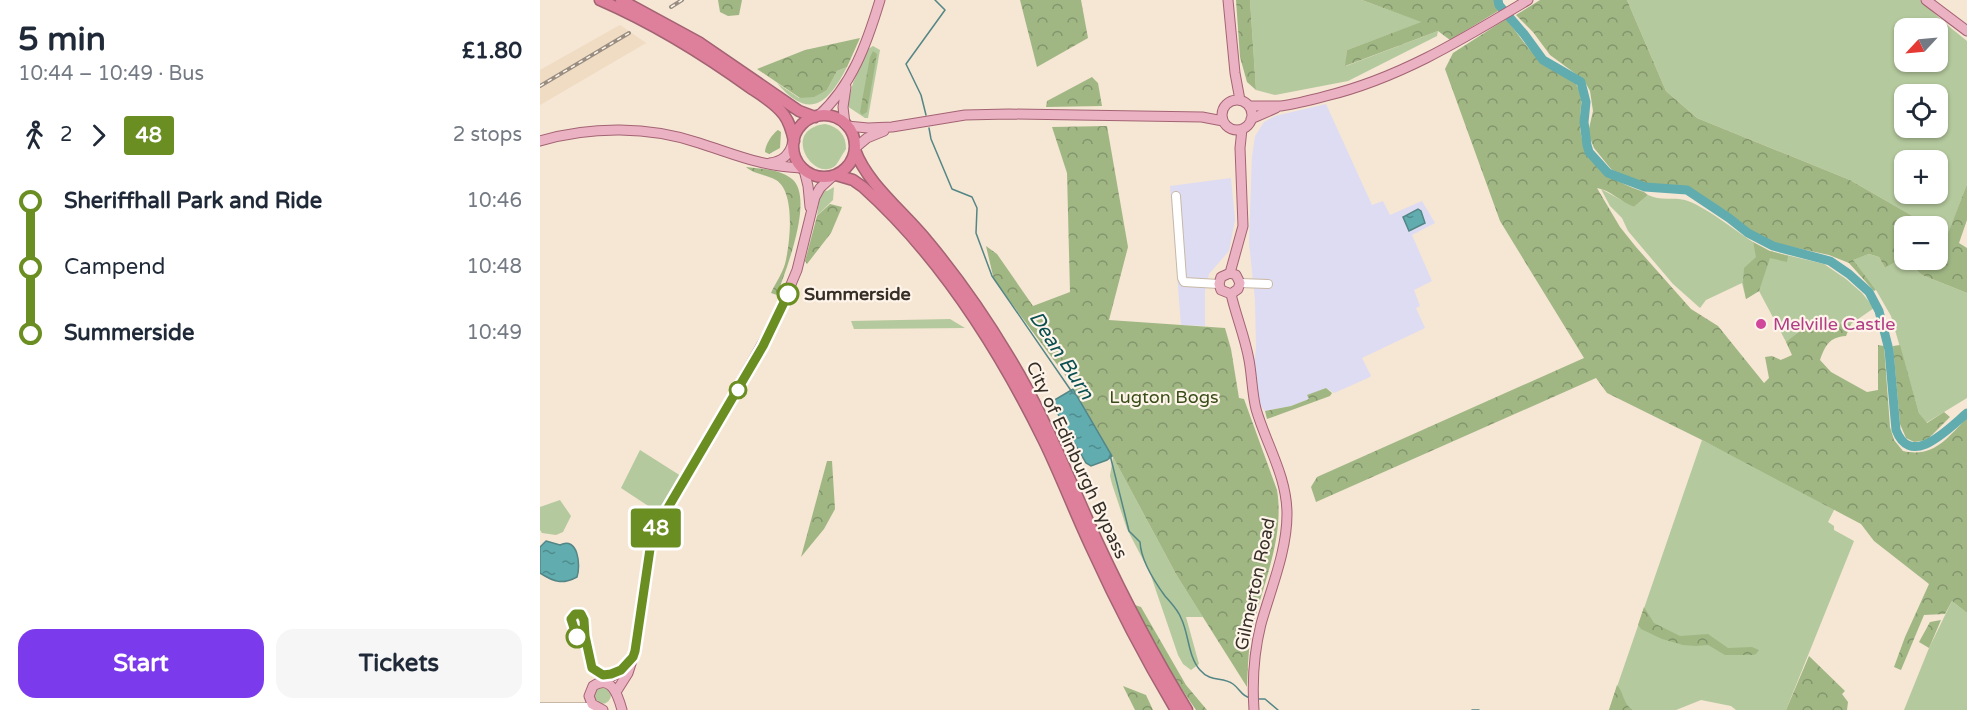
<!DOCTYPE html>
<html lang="en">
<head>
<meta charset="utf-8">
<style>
  :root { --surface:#fff; --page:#f6f6f7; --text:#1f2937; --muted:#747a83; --accent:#7c3aed }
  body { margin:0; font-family:"Varela Round",sans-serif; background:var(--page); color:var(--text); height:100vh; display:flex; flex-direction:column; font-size:22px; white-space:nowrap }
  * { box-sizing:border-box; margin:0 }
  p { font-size:20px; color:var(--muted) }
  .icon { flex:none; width:33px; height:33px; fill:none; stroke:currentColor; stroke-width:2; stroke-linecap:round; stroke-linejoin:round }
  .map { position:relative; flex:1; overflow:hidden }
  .sheet { display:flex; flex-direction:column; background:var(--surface); width:540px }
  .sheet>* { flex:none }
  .badge { padding:0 12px; border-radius:4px; font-size:21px; line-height:39px }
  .needle { width:39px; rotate:244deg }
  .tools { position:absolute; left:1354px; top:18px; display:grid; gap:12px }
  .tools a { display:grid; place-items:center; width:54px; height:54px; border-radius:12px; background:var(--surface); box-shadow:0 2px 4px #0004; font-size:30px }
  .map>.badge { position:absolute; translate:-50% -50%; box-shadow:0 0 0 3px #fff }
  .legs { display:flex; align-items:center; gap:9px; height:66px; padding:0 18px; font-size:20px }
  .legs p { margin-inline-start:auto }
  .head { display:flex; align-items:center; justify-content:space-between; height:102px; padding:0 18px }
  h1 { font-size:33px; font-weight:800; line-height:45px }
  .primary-button { display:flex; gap:12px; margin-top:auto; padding:12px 18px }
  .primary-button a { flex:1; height:69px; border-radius:18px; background:var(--accent); color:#fff; font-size:24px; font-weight:800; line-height:69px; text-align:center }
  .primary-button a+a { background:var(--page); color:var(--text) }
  ul { padding:0 18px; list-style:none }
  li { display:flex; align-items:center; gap:21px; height:66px; font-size:22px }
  li i { display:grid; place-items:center; width:9px; height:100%; margin:0 8px; background:currentColor }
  li i::after { content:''; width:15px; height:15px; margin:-8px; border:4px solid; border-radius:50%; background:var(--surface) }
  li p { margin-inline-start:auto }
  li:first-child i { background:linear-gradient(#0000 50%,currentColor 0) }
  li:last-child i { background:linear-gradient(currentColor 50%,#0000 0) }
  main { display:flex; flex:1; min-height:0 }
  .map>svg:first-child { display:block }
  .commercial { fill:#dedcf2 }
  .built { fill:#f0dbc3 }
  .green { fill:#b4c99d; fill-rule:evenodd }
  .forest { fill:url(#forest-crowns) }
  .water { fill:url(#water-ripples); stroke:#538686; stroke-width:1.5 }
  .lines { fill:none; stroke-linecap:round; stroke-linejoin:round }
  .stream { stroke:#538686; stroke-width:1.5 }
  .river { stroke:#60acaf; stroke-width:9 }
  .minor-casing { stroke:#c7b8a6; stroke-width:10 }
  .major-casing { stroke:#a36373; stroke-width:11 }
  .highway-casing { stroke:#a36373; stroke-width:13 }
  .minor { stroke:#fff; stroke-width:8 }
  .major { stroke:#ebb2c4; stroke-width:9 }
  .highway { stroke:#de7f9c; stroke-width:10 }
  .rail-casing { stroke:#988d80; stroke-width:4 }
  .rail { stroke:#fef4e9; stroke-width:1.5; stroke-dasharray:4.5; stroke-linecap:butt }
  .line-1-casing { stroke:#fff; stroke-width:14 }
  .line-1 { stroke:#6b8e23; stroke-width:9 }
  .stop-1-dot { fill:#fff; stroke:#6b8e23; stroke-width:3 }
  .hotel-dot { fill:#d1479c; stroke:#fef4e9; stroke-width:2 }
  .labels { text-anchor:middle; stroke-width:4.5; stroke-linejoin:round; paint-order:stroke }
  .stop-label { font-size:18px; font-weight:bold; fill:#352f28; stroke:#fef4e9; text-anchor:start }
  .hotel-label { font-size:18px; fill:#b23c85; stroke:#fef4e9; text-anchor:start }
  .park-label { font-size:18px; fill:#384d17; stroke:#fef4e9 }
  .street-label { font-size:18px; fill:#352f28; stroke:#fef4e9 }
  .water-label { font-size:20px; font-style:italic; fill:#0a5052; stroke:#fef4e9 }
</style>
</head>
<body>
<main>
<section class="sheet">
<div class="head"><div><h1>5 min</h1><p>10:44 – 10:49 · Bus</p></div><b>£1.80</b></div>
<div class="legs"><svg class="icon" aria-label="walk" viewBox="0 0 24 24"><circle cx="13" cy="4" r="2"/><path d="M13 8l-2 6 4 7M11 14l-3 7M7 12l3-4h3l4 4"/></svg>2<svg class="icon" aria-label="forward" viewBox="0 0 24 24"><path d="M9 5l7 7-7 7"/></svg><b class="badge" style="background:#6b8e23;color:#fff">48</b><p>2 stops</p></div>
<ul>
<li><i style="color:#6b8e23"></i><b>Sheriffhall Park and Ride</b><p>10:46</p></li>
<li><i style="color:#6b8e23"></i><span>Campend</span><p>10:48</p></li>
<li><i style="color:#6b8e23"></i><b>Summerside</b><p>10:49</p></li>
</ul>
<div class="primary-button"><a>Start</a><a>Tickets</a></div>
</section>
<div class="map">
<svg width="1427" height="710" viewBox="0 0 1427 710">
  <defs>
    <pattern id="forest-crowns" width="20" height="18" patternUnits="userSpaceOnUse" patternTransform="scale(1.5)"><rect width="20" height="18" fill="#a0b784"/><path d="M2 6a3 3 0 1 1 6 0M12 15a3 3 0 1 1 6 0" fill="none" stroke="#83956c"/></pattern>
    <pattern id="water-ripples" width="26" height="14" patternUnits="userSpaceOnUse" patternTransform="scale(1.5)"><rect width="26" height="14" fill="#60acaf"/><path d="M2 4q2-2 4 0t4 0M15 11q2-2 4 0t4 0" fill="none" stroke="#508c8e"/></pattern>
  </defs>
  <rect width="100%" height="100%" fill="#f6e6d4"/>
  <path class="commercial" d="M786,104l46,101 11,-4 7,14 32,-14 13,22 -23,12 20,46 -18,9 6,16 -4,2 9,20 -63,30 9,18 -3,2 -34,15 -8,-5 -18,8 1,3 -18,7 -26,5 -5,-6 -6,-39 2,-19 -1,-47 -6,-57 3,-86 3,-21 9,-14 11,-6z
    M691,178l4,42 -6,31 -20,23 -4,17v35l-24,-1 -11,-139z"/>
  <path class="built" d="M80,25l26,18 -106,62v-35z"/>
  <path class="green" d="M710,0h112l60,22 -75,28 -1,16 92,-35 -1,5 -89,45 -73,14 -19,-5z
    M1087,0h293l26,24 21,17v143l-20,53 -9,-6v-5h-8l-80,-46 -153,-62 -31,-27zM1365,28h33v34h-33zM1365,94h33v34h-33zM1365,160h33v34h-33z
    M333,46l7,4 -12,68h-3l-18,-12 6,-23 15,-34z
    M307,67c-19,37 -38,54 -70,16l22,15 28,-8 10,-19z
    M285,124c14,3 21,11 21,25 -3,4 -7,12 -10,16 -21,20 -57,-35 -11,-41z
    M294,187l-1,13 -16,16 2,-16 5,-10 3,1z
    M1061,189l33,18 14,-12c12,6 25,2 37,5 18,5 51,31 68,42l4,14 13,-5 54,13 22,15 16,14 12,15 -23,16h-15l-14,6 -29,25 -34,-64 -13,8 -4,-16 -36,17 -6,8 -27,-24 -45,-53 -6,-13 -12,-12z
    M1329,254l10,3 6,11 16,-10 21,17 45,18v105l-41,25 -7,-10 -28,-97 -15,-26 -24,-30z
    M410,319l15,9 -111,1 -3,-8z
    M1162,440l133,68 -7,14 6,4v4l20,11 -68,169h-50l-5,-4 -30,-6 -25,10h-67z
    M100,450l41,26 -22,37 -38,-25z
    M573,457l64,119 26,41h-17l13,47 -8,6 -8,-6 -5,-9 -28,-82 -23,-44 -15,-45 -2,-8z
    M20,500l11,16 -8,16 -7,3 -14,-2 -2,-3v-23z
    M1412,601l15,12v97h-63l25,-62z
    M53 695a9 9 0 1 1 18 0a9 9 0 1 1-18 0Z"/>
  <path class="forest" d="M178,0h24l-3,15 -11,1 -8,-4z
    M480,0h61l7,38 -51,29z
    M696,0h14l6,90 -9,-8 -7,-25z
    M822,0h132l4,11 -48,29 -12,-9 -93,35 2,-16 74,-28z
    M1000,0h87l39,91 31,27 153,62 80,46h-25v34h33v-29l9,5 20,-52v36l-8,23 8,5v45l-45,-18 -20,-17 -17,10 -6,-11 -10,-3 -16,6 23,30 -2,1 -25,-28 -20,-8 -56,-12 -22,-11 -37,-28 -27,-17 -41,-2 -20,-7 -15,-9 -17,-21 -6,-15 5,-22 -3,-20 -6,-11 -34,-25 -17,-23 -17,-17z
    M966,19c10,12 18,25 29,36 10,11 30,15 38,25 12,14 7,27 7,43 0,39 32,58 64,69l4,3 -14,12c-13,-5 -24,-17 -37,-19l23,39 16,20 55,62 27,17 46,57 5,-5 -4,-21 7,-1 9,4 11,-5 -6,-13 22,-17 6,-3 8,8 14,-6h15l-5,12c-17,1 -21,10 -26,24l11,12 36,20 11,-2v-45l6,1 6,81 4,13 9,11c31,7 44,-13 64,-33v195l-15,-12 -7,13 -21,1 -23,55 -7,-3 11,-30 24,-53 -55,-43 -13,-17 -159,-84 -95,-47 -11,-15 -280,124 -5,-15 6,-10 267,-119 -84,-137 -55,-152 8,-16z
    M320,38l-13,29 -10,4 -10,19 -13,7 -14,1 -43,-29 48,-19z
    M333,51l4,3 -10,58 -5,3 -2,-3 10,-55z
    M552,77l6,6 4,23 -56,1 1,-6z
    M567,126l21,121 -19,73 116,8 6,21 8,49 5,1 33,91c8,48 -15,95 -25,141 -4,18 -4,38 -5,56l-70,-111 -64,-119 -45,-78 -74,-99 -8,-34 11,8 36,52 37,-14 -3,-119 -15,-46z
    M238,130l3,2 -1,16 -11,6 -4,-2c0,-7 7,-18 13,-22z
    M206,167c15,2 34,2 46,12 23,19 -7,93 -15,116l-6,-2c4,-9 11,-19 14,-29 5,-20 11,-72 -9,-84 -10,-6 -21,-5 -30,-13z
    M290,204l12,3 -11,26 -24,31 -2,-3 12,-45z
    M1213,242l17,9 18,5 -1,6 -17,-4 -11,33 -13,8 -3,-16 1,-15 12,-11z
    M1360,345l19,68 8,10 17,-11 6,5 -23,23 -13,2 -8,-4 -6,-14 -7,-78z
    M786,388l6,5 -2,3 -63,23 -2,-8 26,-5 18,-7 -2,-4z
    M287,461h5l3,48 -11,20 -23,28z
    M595,605l6,2 45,78 21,25h-11l-30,-44z
    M1104,607l10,16 26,13 28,-2 20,14 24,-1 7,3 -3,4 -3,1h-28l-17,-10 -12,1 -13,-1 -21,-6 -21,-10 -3,-4z
    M1401,620l-12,28 -10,-6 11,-20z
    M1269,656l36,35 -3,3 6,8 -1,8h-61z
    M1077,685c8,10 5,16 15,25h-23z
    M583,686l23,9 7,15h-18z"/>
  <path class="water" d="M878,209l3,2 4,12 -16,8 -6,-14z
    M533,389l39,67 -5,4 -16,6 -5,-3 -35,-61z
    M6,541l14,4c18,-9 21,20 17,32 -15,8 -23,5 -37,-4v-26z"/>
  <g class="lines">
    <path class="stream" d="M386,115l-5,-20 -15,-31 39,-54 -10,-10
      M389,128l2,11 21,50 20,8 5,11 -1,25 16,43 80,116
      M570,455l19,76 11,11c1,19 14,39 25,54 6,7 13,14 16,22 8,16 7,39 19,52 11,13 22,6 33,14 7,5 9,13 18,14
      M719,699h6l13,11
      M932,710h7"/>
    <path class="river" d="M958,0l1,5 25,29 19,26 38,22 5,20 -2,20 3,23 2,7 19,21 37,14 42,3 42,28 19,15 25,13 57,15 19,13 20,18 10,19 10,39 7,80c15,39 52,-1 71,-17"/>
    <defs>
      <path id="minor" d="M636,196l6,82 2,4 35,2
        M700,283l28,1
        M0,707h55"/>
      <path id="major" d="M688,0l7,73 5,27
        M1386,0l41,31
        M682 115a15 15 0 1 1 30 0a15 15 0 1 1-30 0Z
        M709,106c10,0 21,0 32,0 15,-2 30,-6 45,-10 74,-18 137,-57 202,-96
        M278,116c34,-30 49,-73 62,-116
        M711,119l25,-11
        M305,124l-2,-17 3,-20
        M307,126l21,2 24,-1 73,-12 44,-1 193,3 21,4
        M0,141c51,-15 109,-15 159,2 38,12 61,23 102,25
        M315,148l12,-10 17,-7
        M230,163c13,-2 19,-8 23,-20
        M264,170l4,16 2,21
        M690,273l13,-47 -3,-78 2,-19
        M690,273l-9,4 -2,7 2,6 10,4
        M690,273l6,2 4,8 -2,6 -7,5
        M691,294c5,22 14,43 18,66 3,16 3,33 7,49 10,35 31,67 31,105 0,37 -16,74 -26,110 -7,28 -9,57 -7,86
        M64,682l17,-12 9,-9
        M76,692l12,-19 7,-22 18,-115 124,-218 20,-48 18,-73 5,-9 13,-12
        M63,710l-11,-6 -3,-8 4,-10c18,-12 25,9 29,24"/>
      <path id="highway" d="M60,0c53,23 105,55 152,89 11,7 24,15 32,26 6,8 8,17 10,26
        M81,0l79,43 99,68 16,6
        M253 146a31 31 0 1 1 62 0a31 31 0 1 1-62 0Z
        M315,150c12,34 50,63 73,92 30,36 57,75 81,115 36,59 60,122 88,184 27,58 57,115 90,169
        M296,175l17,5 10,7c78,70 135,160 181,254 17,35 31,72 48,108 25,55 53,109 84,161"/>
    </defs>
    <use href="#minor" class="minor-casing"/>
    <use href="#major" class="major-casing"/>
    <use href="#highway" class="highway-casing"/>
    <use href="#minor" class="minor"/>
    <use href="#major" class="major"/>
    <use href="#highway" class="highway"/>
    <defs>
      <path id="rail" d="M131,7l11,-7
        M0,86l89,-53"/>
    </defs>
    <use href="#rail" class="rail-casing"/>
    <use href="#rail" class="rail"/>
  </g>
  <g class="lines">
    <defs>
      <path id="line-1" d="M37,637l-6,-18 4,-5h6l3,6 1,16 7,32 11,7 8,-1 10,-4 12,-13 2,-6 15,-102 6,-21 107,-182 25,-52"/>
    </defs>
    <use href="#line-1" class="line-1-casing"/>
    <use href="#line-1" class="line-1"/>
  </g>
  <g class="stop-1-dot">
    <circle cx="248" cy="294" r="10"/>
    <circle cx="198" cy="390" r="8"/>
    <circle cx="37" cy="637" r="10"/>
  </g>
  <circle class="hotel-dot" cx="1221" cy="324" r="6"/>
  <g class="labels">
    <g class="stop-label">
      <text x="264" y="300">Summerside</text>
    </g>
    <g class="hotel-label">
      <text x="1233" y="330">Melville Castle</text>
    </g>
    <g class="park-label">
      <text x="624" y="403">Lugton Bogs</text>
    </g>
    <g class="street-label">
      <text transform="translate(537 460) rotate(65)" y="6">City of Edinburgh Bypass</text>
      <text transform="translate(715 584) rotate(-78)" y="6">Gilmerton Road</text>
    </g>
    <g class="water-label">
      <text transform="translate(522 355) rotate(57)" y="7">Dean Burn</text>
    </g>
  </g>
</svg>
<div class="tools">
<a><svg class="needle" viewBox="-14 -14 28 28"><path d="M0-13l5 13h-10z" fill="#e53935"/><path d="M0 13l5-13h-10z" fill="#747a83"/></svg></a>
<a><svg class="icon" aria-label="locate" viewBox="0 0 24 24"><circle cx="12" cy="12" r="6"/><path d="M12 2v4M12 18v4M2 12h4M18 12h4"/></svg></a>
<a>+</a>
<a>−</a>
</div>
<b class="badge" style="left:116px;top:528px;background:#6b8e23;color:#fff">48</b>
</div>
</main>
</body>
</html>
